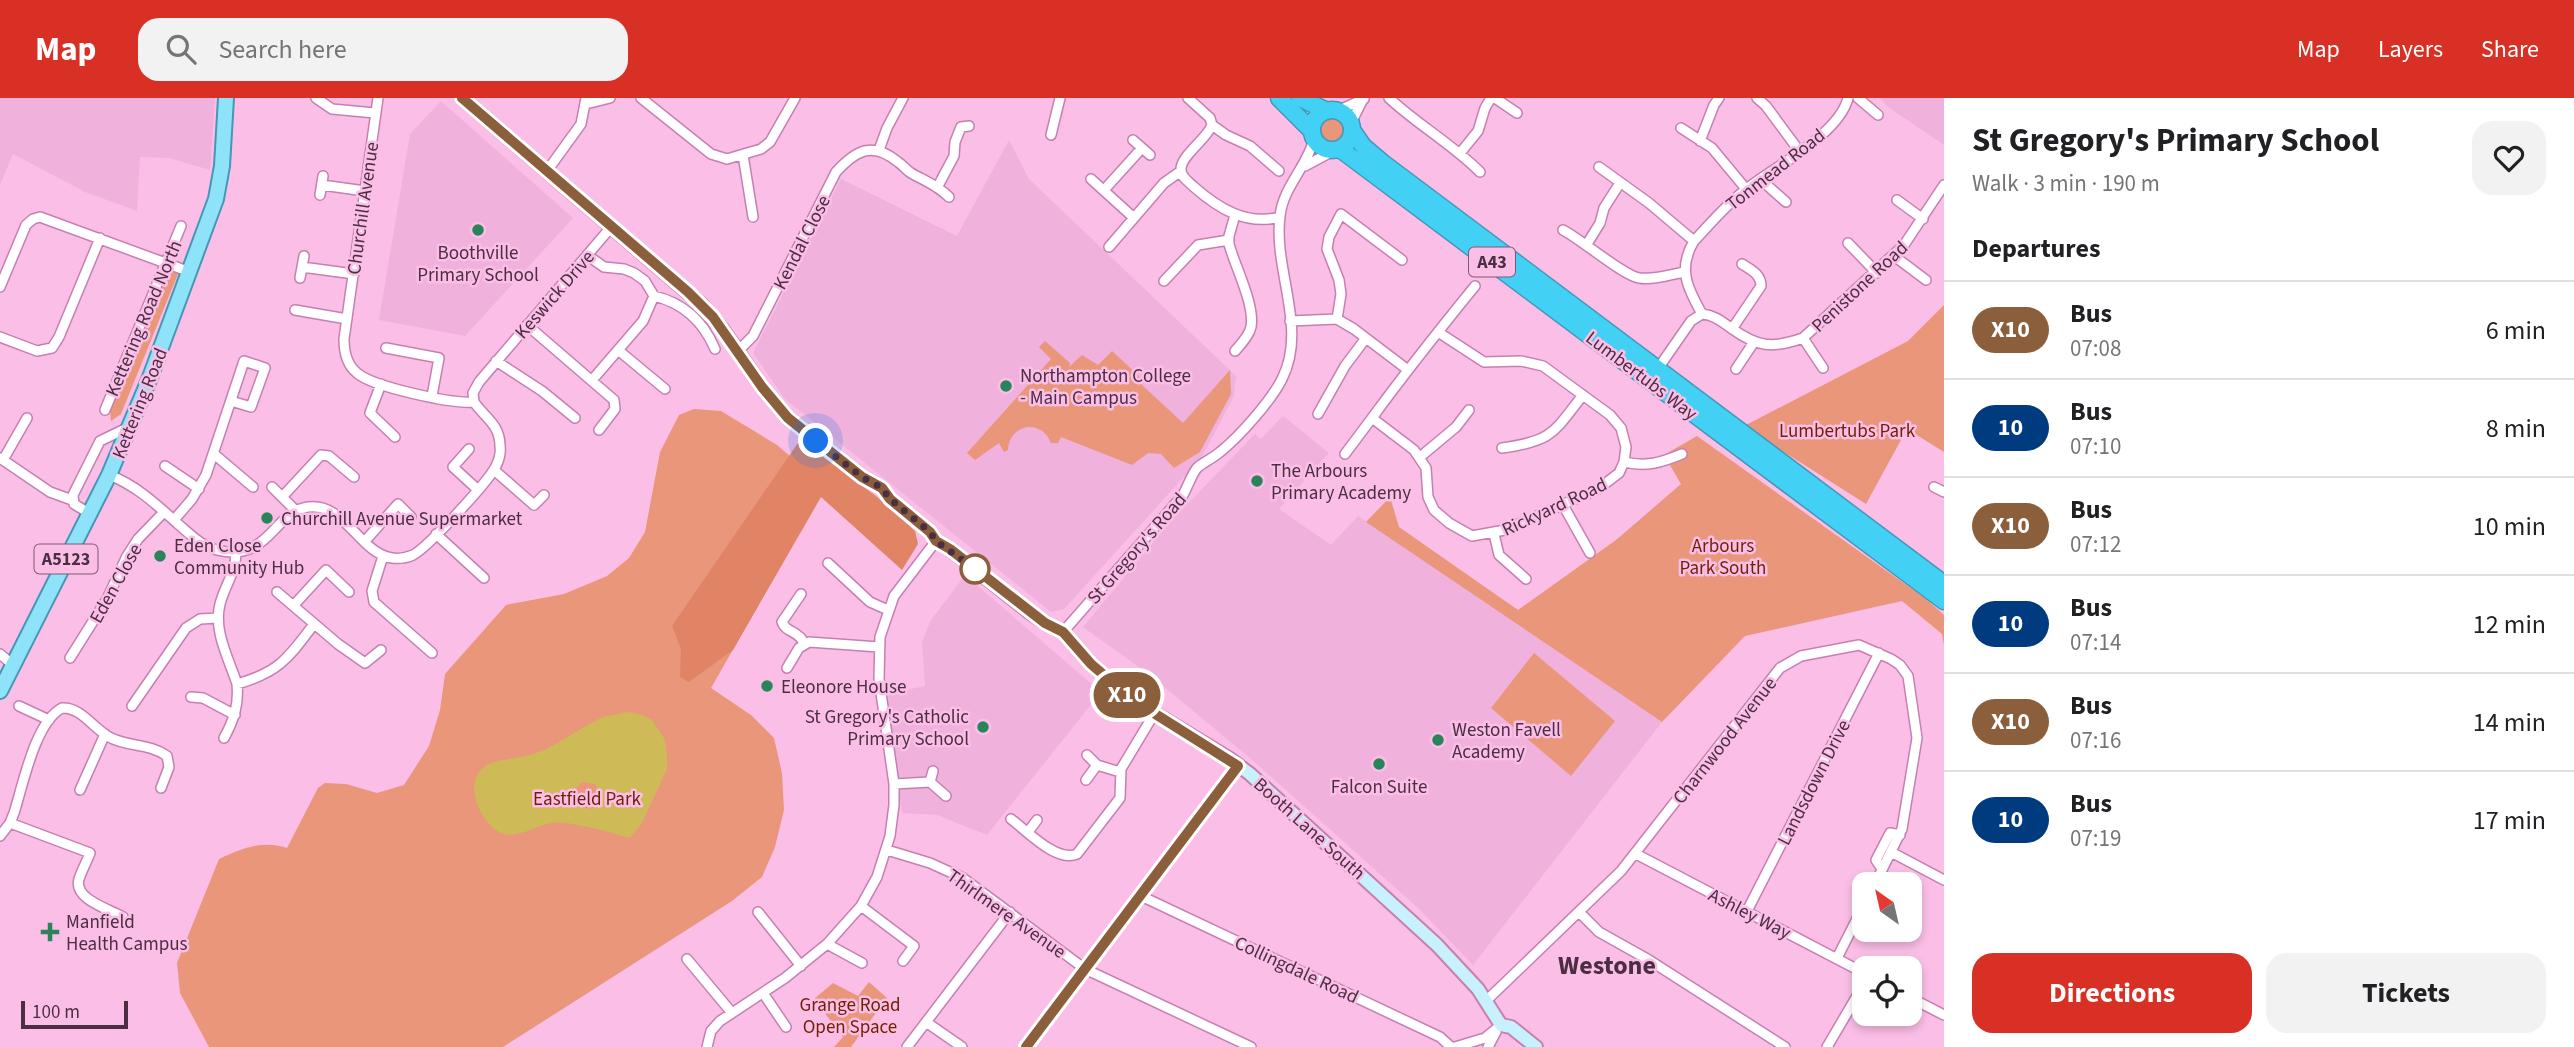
<!DOCTYPE html>
<html lang="en">
<head>
<meta charset="utf-8">
<style>
  :root { --surface:#fff; --page:#f2f2f2; --text:#202124; --muted:#757577; --line:#e0e0e0; --accent:#d93025 }
  body { margin:0; font-family:"Source Sans 3",sans-serif; background:var(--page); color:var(--text); height:100vh; display:flex; flex-direction:column; font-size:26px; white-space:nowrap }
  * { box-sizing:border-box; margin:0 }
  p { font-size:23px; color:var(--muted) }
  .icon { flex:none; width:38px; height:38px; fill:none; stroke:currentColor; stroke-width:2; stroke-linecap:round; stroke-linejoin:round }
  .map { position:relative; flex:1; overflow:hidden }
  .panel { display:flex; flex-direction:column; background:var(--surface); width:630px }
  .panel>* { flex:none }
  .badge { padding:0 14px; border-radius:23px; font-size:24px; line-height:46px }
  .needle { width:46px; rotate:326deg }
  .tools { position:absolute; left:1852px; top:774px; display:grid; gap:14px }
  .tools a { display:grid; place-items:center; width:70px; height:70px; border-radius:14px; background:var(--surface); box-shadow:0 4px 10px #0003; font-size:35px }
  .scale { position:absolute; left:21px; bottom:18px; width:107px; box-sizing:border-box; padding-left:7px; border:4px solid #4c2e43; border-top:0; font-size:19px; line-height:24px; white-space:nowrap; color:#4c2e43; -webkit-text-stroke:5px #fbbfe7; paint-order:stroke }
  .you { position:absolute; width:35px; height:35px; margin:-18px; border:5px solid #fff; border-radius:50%; background:#1a73e8; box-shadow:0 0 0 10px #1a73e833 }
  .map>.badge { position:absolute; translate:-50% -50%; box-shadow:0 0 0 4px #fff }
  h2 { padding:0 28px; font-size:26px; line-height:63px }
  .round { display:grid; place-items:center; flex:none; width:74px; height:74px; border-radius:21px; background:var(--page) }
  .head { display:flex; align-items:center; justify-content:space-between; height:119px; padding:0 28px }
  h1 { font-size:33px; font-weight:700; line-height:52px }
  .cta { display:flex; gap:14px; margin-top:auto; padding:14px 28px }
  .cta a { flex:1; height:80px; border-radius:21px; background:var(--accent); color:#fff; font-size:28px; font-weight:700; line-height:80px; text-align:center }
  .cta a+a { background:var(--page); color:var(--text) }
  ul { padding:0; list-style:none }
  li { display:flex; align-items:center; gap:21px; height:98px; padding:0 28px; border-top:2px solid var(--line) }
  li div { flex:1 }
  li b { display:block; font-size:26px }
  li em { font-style:normal }
  li .badge { min-width:77px; font-weight:700; text-align:center }
  header { display:flex; align-items:center; gap:42px; box-sizing:border-box; height:98px; padding:0 35px; background:var(--accent); color:#fff }
  header strong { font-size:33px }
  nav { display:flex; gap:38px; margin-inline-start:auto; font-size:24px }
  .search { width:490px; height:63px; background:var(--page); display:flex; align-items:center; gap:18px; box-sizing:border-box; padding:0 24px; border-radius:21px; color:var(--muted); font-size:26px }
  main { display:flex; flex:1; min-height:0 }
  .map>svg:first-child { display:block }
  .built { fill:#f0b1dc }
  .green { fill:#e9967a }
  .forest { fill:#e08465 }
  .water { fill:#cebb58; fill-rule:evenodd }
  .lines { fill:none; stroke-linecap:round; stroke-linejoin:round }
  .street-casing { stroke:#c67fb0; stroke-width:12 }
  .secondary-casing { stroke:#c67fb0; stroke-width:16 }
  .primary-casing { stroke:#4697b7; stroke-width:18 }
  .highway-casing { stroke:#4697b7; stroke-width:19 }
  .street { stroke:#fff; stroke-width:9 }
  .secondary { stroke:#c7f1fc; stroke-width:12 }
  .primary { stroke:#8ee3f9; stroke-width:14 }
  .highway { stroke:#43d0f5; stroke-width:16 }
  .line-casing { stroke:#fff; stroke-width:16 }
  .line { stroke:#8b5e3c; stroke-width:10 }
  .walk { stroke:#4c2e43; stroke-width:7; stroke-dasharray:0 12.6 }
  .poi-dot { fill:#2a845a; stroke:#fbbfe7; stroke-width:2.5 }
  .stop-dot { fill:#fff; stroke:#8b5e3c; stroke-width:3.5 }
  .labels { text-anchor:middle; stroke-width:5; stroke-linejoin:round; paint-order:stroke }
  .shield { fill:#fbbfe7; stroke:#805a74; stroke-width:2 }
  .shield-label { font-size:18px; font-weight:bold; fill:#4c2e43 }
  .street-label { font-size:19px; fill:#4c2e43; stroke:#fbbfe7 }
  .poi-label { font-size:19px; fill:#4c2e43; stroke:#fbbfe7; text-anchor:start }
  .park-label { font-size:19px; fill:#711f00; stroke:#fbbfe7 }
  .district-label { font-size:26px; font-weight:bold; fill:#4c2e43; stroke:#fbbfe7 }
</style>
</head>
<body>
<header>
<strong>Map</strong>
<div class="search"><svg class="icon" aria-label="search" viewBox="0 0 24 24"><circle cx="10" cy="10" r="6"/><path d="M15 15l6 6"/></svg>Search here</div>
<nav><a>Map</a><a>Layers</a><a>Share</a></nav>
</header>
<main>
<div class="map">
<svg width="1944" height="949" viewBox="0 0 1944 949">
  <rect width="100%" height="100%" fill="#fbbfe7"/>
  <path class="built" d="M0,0h215l-5,72 -41,-12 -29,-1 -3,54 -52,-19 -72,-38 -13,31z
    M1880,0h64v47l-56,-38z
    M441,3l132,117 -108,118 -86,-16 31,-186z
    M1009,42l20,39 207,197 -2,20 -32,61 -138,152 -13,3 -266,-213 -32,-46 88,-174 116,57z
    M1283,318l46,37 -50,56 52,36 27,-29 304,206 -189,243 -55,-57 -168,-150 -100,-83 -67,-48 88,-106 84,-87 6,5z
    M965,477l136,117 -114,143 -50,-20 -35,-2 -15,-119 38,-8 -3,-44 9,-22z"/>
  <path class="green" d="M1317 32a15 15 0 1 1 30 0a15 15 0 1 1-30 0Z
    M167,171l11,5 -57,140 -10,7 -1,-12z
    M1944,207v147l-37,-23 -41,75 -93,-59 -27,-20 162,-84z
    M1045,243l25,22 -1,4 13,-12 16,10 14,-14 27,25 3,9 41,38 47,-53 1,24 -31,58 -26,16 -13,-14 -13,-1 -16,12 -71,-28 -3,6h-7c-10,-25 -42,-19 -43,7l-4,2 -5,-9 -24,17 -8,-7 84,-94 -12,-12z
    M694,311l27,2 56,34 28,24 16,27 -110,192 40,27 23,23 8,35 2,37 -9,37 -13,30 -30,24 -229,146h-294l-29,-54 -3,-30 42,-104c23,-11 44,-19 68,-11l31,-60 7,-5 21,1 31,9 27,-8 25,-39 11,-36 5,-36 61,-69 58,-11 43,-18 22,-18 16,-26 15,-80 19,-37z
    M1697,338l229,163 18,16v30l-2,-11 -40,-33 -157,35 -83,86 -296,-200 24,-25 9,30 119,83 98,-70 65,-56 -17,-29z
    M1534,555l81,68 -44,55 -80,-68z
    M869,884l18,16 -36,49h-17l9,-10 -29,-38 19,-16 25,13z"/>
  <path class="forest" d="M800,342l76,56 39,35 3,13 -16,26 -81,-73 -88,153 -44,32 -9,-5 1,-28 -9,-23z"/>
  <path class="water" d="M628,614l14,3 10,5 13,20 2,16v13l-25,54 -12,15c-18,-5 -62,-18 -79,-15 -15,2 -36,18 -52,9 -18,-10 -36,-48 -16,-64 11,-9 33,-9 47,-13 26,-7 47,-26 71,-37 8,-3 18,-4 27,-6zM582,684l13,2 4,8 -3,14 -6,3 -27,-7c5,-9 13,-12 19,-20z"/>
  <g class="lines">
    <defs>
      <path id="street" d="M316,0l16,11 43,4
        M378,0l-34,241c0,13 3,26 13,34 16,14 95,31 117,29
        M641,0l70,56 16,5 34,-10 9,-7 25,-44
        M1188,0l22,20 2,7c-5,14 -32,31 -31,45 0,7 8,12 13,17 24,21 52,39 86,30
        M1389,0c29,27 63,46 91,74
        M1495,0l22,15
        M1757,0l9,8 34,46
        M1858,0l20,17
        M586,6l24,-6
        M1337,13l27,-12
        M1351,25l12,-24
        M1212,27l14,10 24,11 29,25
        M1681,30l31,20 34,41
        M1051,37l9,-37
        M1133,42l17,15
        M1700,43l14,-36 5,-7
        M879,52l8,-22 16,-30
        M1461,54l17,-21 7,-23 6,-10
        M743,57l10,62
        M1305,68l30,-16
        M1599,69l50,36 45,38
        M547,73l34,-47 5,-26
        M1091,81l43,39
        M1760,81l26,23
        M322,87l43,6
        M938,88l16,-30 1,-14 6,-15 8,-1
        M1104,92l38,-42
        M320,97l3,-19
        M1897,102l26,19
        M1563,132c19,10 61,46 76,48 14,2 31,-3 45,-6
        M1848,145l29,30
        M1587,146l13,-21 4,-15 16,-25
        M1109,149l55,-64 17,-12
        M587,157l17,12 20,2 10,4 11,8 9,15 -11,25 -50,58
        M1894,158l32,24
        M302,169l52,7
        M300,180l4,-22
        M1164,183l34,-36 31,-5
        M0,189l26,-62 7,-6 7,-2 150,55
        M654,198c30,7 49,25 61,53
        M295,212l52,9
        M1702,216c-14,-25 -25,-45 -8,-73 16,-17 31,-35 50,-50 28,-23 95,-56 104,-93
        M1337,221l4,-25 -2,-14 -12,-31 2,-12 12,-23 61,46
        M1290,223l47,-2 17,10 54,41
        M527,227l87,75 1,9 -16,21
        M1732,231l29,-43c0,-12 -10,-16 -19,-22
        M1438,234l46,30 37,-1 22,5 67,49 11,13 5,19 -2,15 -5,11 -21,16 -93,41 -33,6 -23,-13 -15,-13 -6,-13 -2,-29 -12,-18 -42,-32c33,-45 68,-89 103,-132
        M0,239l37,14 15,-3 7,-11 41,-99
        M1803,240l20,30
        M386,250l53,10 -7,38
        M618,252l47,39
        M1235,253c6,-7 14,-15 16,-24 4,-23 -16,-60 -22,-83v-8l6,-21
        M737,254l16,-16 83,-164c20,-22 37,-31 62,-10 5,3 8,8 13,11 14,8 26,12 38,24
        M496,263l46,30 33,27
        M1736,271l18,-27
        M1657,272l34,-49 11,-7c12,1 19,7 29,14 26,19 41,21 72,10l101,-93 40,-60
        M381,286l-11,29 25,24
        M474,304l-1,-9 6,-11 133,-156
        M105,312l76,-184
        M1318,316l27,-48 21,-28
        M1502,350c51,-7 51,-15 81,-53
        M469,351l-16,18 24,22
        M214,356l39,33
        M1345,356l27,-36
        M1420,359l36,-30 13,-17
        M0,360l50,34 22,8
        M3,362l24,-42
        M1624,364c23,5 36,1 58,-8
        M165,368l34,23
        M494,372l40,35 10,-10
        M109,377c27,10 48,30 69,49 12,10 23,22 39,26 52,13 56,-38 91,-43 37,-5 51,46 84,51 7,1 14,0 21,-3 14,-7 76,-74 83,-89 3,-6 5,-13 4,-20 0,-22 -16,-29 -26,-44
        M272,389l24,24
        M1934,389l10,5
        M283,398l38,-41 8,1 25,21
        M1563,407l27,48
        M89,415l-15,-9 -1,-9 27,-54 29,-14
        M174,422l18,-21 14,-24 38,-114 21,7 -14,39 -20,-6
        M436,436l48,44
        M1494,436l5,21 27,24
        M365,443l33,-37 13,13
        M383,458l-11,35 2,11 58,51
        M828,465l42,39 18,8
        M277,494l61,52 27,19 16,-13
        M801,496l-19,28c4,11 16,8 22,21
        M294,507l32,-35 23,22
        M1063,534l120,-137c4,-7 10,-24 15,-28 6,-5 15,-9 22,-15 19,-15 51,-51 62,-73 26,-51 -9,-109 -2,-163 3,-29 27,-49 34,-77
        M0,556l13,11
        M70,560l37,-59 20,-43 11,-17 26,-27
        M787,570l12,-20 10,-6 70,5
        M237,586c43,-12 52,-27 77,-60
        M191,599l12,1 32,17
        M19,608l30,14
        M132,608l54,-78 14,-9 18,-1
        M224,640c10,-18 15,-34 13,-54 -8,-25 -24,-53 -17,-80 5,-19 16,-32 16,-52
        M1087,657l10,10 23,7
        M1086,682l11,-15
        M930,684l3,-11
        M894,686l36,-2 16,14
        M80,692l25,-56
        M1011,721c16,12 46,44 66,35l43,-56 1,-29 33,-55
        M10,725l80,30c-3,8 -8,17 -11,26 -6,20 30,30 44,38
        M1028,734l9,-12
        M0,738l10,-13 4,-10c9,-28 21,-91 48,-105 19,-1 31,20 47,29 18,10 40,6 58,19l2,11 -8,21
        M887,752l43,13 33,15 122,91 166,78
        M1891,754l53,28
        M1636,756l228,119
        M1882,771l-6,-9 14,-27 10,2
        M1141,798l299,141 11,10
        M861,808l53,40 -11,15
        M1747,813l132,-258
        M758,814l43,54
        M1579,814l20,20 50,28 136,87
        M827,846l35,19
        M1837,860l27,-53
        M687,861l45,54
        M763,895l23,34
        M1909,899l35,18
        M1487,902l134,-129 159,-203 21,-12 58,-11 32,14 9,6 8,11 9,62 -15,91 -27,55
        M926,924l36,25
        M707,949l4,-16 9,-10 65,-43 42,-34 34,-38 16,-29 13,-41 4,-31v-21l-15,-105 1,-42 14,-41 42,-55
        M907,949l103,-135
        M1026,949l212,-281
        M1455,949l30,-9 16,-13
        M1488,949l8,-15
        M1827,949l37,-63"/>
      <path id="secondary" d="M462,0l239,206 22,26 39,57 26,31 74,59 20,11 8,11 40,33 6,9 14,8 79,63 16,11 18,9 28,32 42,36 97,59 20,15 187,171 41,44 23,36 10,2 25,20"/>
      <path id="primary" d="M0,593l109,-216 40,-95 67,-181 6,-33 4,-68"/>
      <path id="highway" d="M1279,0l33,33
        M1300,0l27,13
        M1312 32a20 20 0 1 1 40 0a20 20 0 1 1-40 0Z
        M1352,32l11,16 20,17 561,421
        M1340,51l604,452"/>
    </defs>
    <use href="#street" class="street-casing"/>
    <use href="#secondary" class="secondary-casing"/>
    <use href="#primary" class="primary-casing"/>
    <use href="#highway" class="highway-casing"/>
    <use href="#street" class="street"/>
    <use href="#secondary" class="secondary"/>
    <use href="#primary" class="primary"/>
    <use href="#highway" class="highway"/>
  </g>
  <g class="lines">
    <defs>
      <path id="line" d="M462,0l226,194 25,25 49,70 26,31 74,59 20,11 8,11 40,33 6,9 14,8 95,74 18,9 28,32 42,36 105,66 -212,281"/>
    </defs>
    <use href="#line" class="line-casing"/>
    <use href="#line" class="line"/>
    <path class="walk" d="M816,343l46,36 20,11 8,11 40,33 6,9 39,28"/>
  </g>
  <g class="poi-dot">
    <circle cx="478" cy="132" r="7"/>
    <circle cx="1006" cy="288" r="7"/>
    <circle cx="1257" cy="383" r="7"/>
    <circle cx="267" cy="420" r="7"/>
    <circle cx="160" cy="458" r="7"/>
    <circle cx="767" cy="588" r="7"/>
    <circle cx="983" cy="629" r="7"/>
    <circle cx="1438" cy="642" r="7"/>
    <circle cx="1379" cy="666" r="7"/>
    <path d="M46.5 823.5h7v7h7v7h-7v7h-7v-7h-7v-7h7z"/>
  </g>
  <circle class="stop-dot" cx="975" cy="471" r="14"/>
  <g class="labels">
    <g class="shield">
      <rect x="1469" y="149.5" width="46" height="29" rx="5"/>
      <rect x="34.5" y="446.5" width="63" height="29" rx="5"/>
    </g>
    <g class="shield-label">
      <text x="1492" y="170">A43</text>
      <text x="66" y="467">A5123</text>
    </g>
    <g class="street-label">
      <text transform="translate(1775 71) rotate(-38)" y="7">Tonmead Road</text>
      <text transform="translate(362 110) rotate(-82)" y="7">Churchill Avenue</text>
      <text transform="translate(801 144) rotate(-63)" y="7">Kendal Close</text>
      <text transform="translate(1859 188) rotate(-43)" y="7">Penistone Road</text>
      <text transform="translate(554 196) rotate(-49)" y="7">Keswick Drive</text>
      <text transform="translate(143 220) rotate(-67)" y="7">Kettering Road North</text>
      <text transform="translate(1642 277) rotate(37)" y="7">Lumbertubs Way</text>
      <text transform="translate(139 305) rotate(-68)" y="7">Kettering Road</text>
      <text transform="translate(1554 408) rotate(-25)" y="7">Rickyard Road</text>
      <text transform="translate(1136 450) rotate(-49)" y="7">St Gregory's Road</text>
      <text transform="translate(115 485) rotate(-61)" y="7">Eden Close</text>
      <text transform="translate(1724 642) rotate(-52)" y="7">Charnwood Avenue</text>
      <text transform="translate(1813 684) rotate(-63)" y="7">Landsdown Drive</text>
      <text transform="translate(1310 730) rotate(42)" y="7">Booth Lane South</text>
      <text transform="translate(1007 815) rotate(35)" y="7">Thirlmere Avenue</text>
      <text transform="translate(1750 815) rotate(27)" y="7">Ashley Way</text>
      <text transform="translate(1297 871) rotate(25)" y="7">Collingdale Road</text>
    </g>
    <g class="poi-label">
      <text x="478" y="161" text-anchor="middle">Boothville<tspan x="478" dy="22">Primary School</tspan></text>
      <text x="1020" y="284">Northampton College<tspan x="1020" dy="22">- Main Campus</tspan></text>
      <text x="1271" y="379">The Arbours<tspan x="1271" dy="22">Primary Academy</tspan></text>
      <text x="281" y="427">Churchill Avenue Supermarket</text>
      <text x="174" y="454">Eden Close<tspan x="174" dy="22">Community Hub</tspan></text>
      <text x="781" y="595">Eleonore House</text>
      <text x="969" y="625" text-anchor="end">St Gregory's Catholic<tspan x="969" dy="22">Primary School</tspan></text>
      <text x="1452" y="638">Weston Favell<tspan x="1452" dy="22">Academy</tspan></text>
      <text x="1379" y="695" text-anchor="middle">Falcon Suite</text>
      <text x="66" y="830">Manfield<tspan x="66" dy="22">Health Campus</tspan></text>
    </g>
    <g class="park-label">
      <text x="1847" y="339">Lumbertubs Park</text>
      <text x="1723" y="454">Arbours<tspan x="1723" dy="22">Park South</tspan></text>
      <text x="587" y="707">Eastfield Park</text>
      <text x="850" y="913">Grange Road<tspan x="850" dy="22">Open Space</tspan></text>
    </g>
    <g class="district-label">
      <text x="1607" y="876">Westone</text>
    </g>
  </g>
</svg>
<div class="tools">
<a><svg class="needle" viewBox="-14 -14 28 28"><path d="M0-13l5 13h-10z" fill="#e53935"/><path d="M0 13l5-13h-10z" fill="#757577"/></svg></a>
<a><svg class="icon" aria-label="locate" viewBox="0 0 24 24"><circle cx="12" cy="12" r="6"/><path d="M12 2v4M12 18v4M2 12h4M18 12h4"/></svg></a>
</div>
<div class="scale">100 m</div>
<div class="you" style="left:816px;top:343px"></div>
<b class="badge" style="left:1127px;top:597px;background:#8b5e3c;color:#fff">X10</b>
</div>
<section class="panel">
<div class="head"><div><h1>St Gregory's Primary School</h1><p>Walk · 3 min · 190 m</p></div><a class="round"><svg class="icon" aria-label="heart" viewBox="0 0 24 24"><path d="M12 20l-8-8c-3-5 5-10 8-4 3-6 11-1 8 4z"/></svg></a></div>
<h2>Departures</h2>
<ul>
<li><span class="badge" style="background:#8b5e3c;color:#fff">X10</span><div><b>Bus</b><p>07:08</p></div><em>6 min</em></li>
<li><span class="badge" style="background:#003b80;color:#fff">10</span><div><b>Bus</b><p>07:10</p></div><em>8 min</em></li>
<li><span class="badge" style="background:#8b5e3c;color:#fff">X10</span><div><b>Bus</b><p>07:12</p></div><em>10 min</em></li>
<li><span class="badge" style="background:#003b80;color:#fff">10</span><div><b>Bus</b><p>07:14</p></div><em>12 min</em></li>
<li><span class="badge" style="background:#8b5e3c;color:#fff">X10</span><div><b>Bus</b><p>07:16</p></div><em>14 min</em></li>
<li><span class="badge" style="background:#003b80;color:#fff">10</span><div><b>Bus</b><p>07:19</p></div><em>17 min</em></li>
</ul>
<div class="cta"><a>Directions</a><a>Tickets</a></div>
</section>
</main>
</body>
</html>
